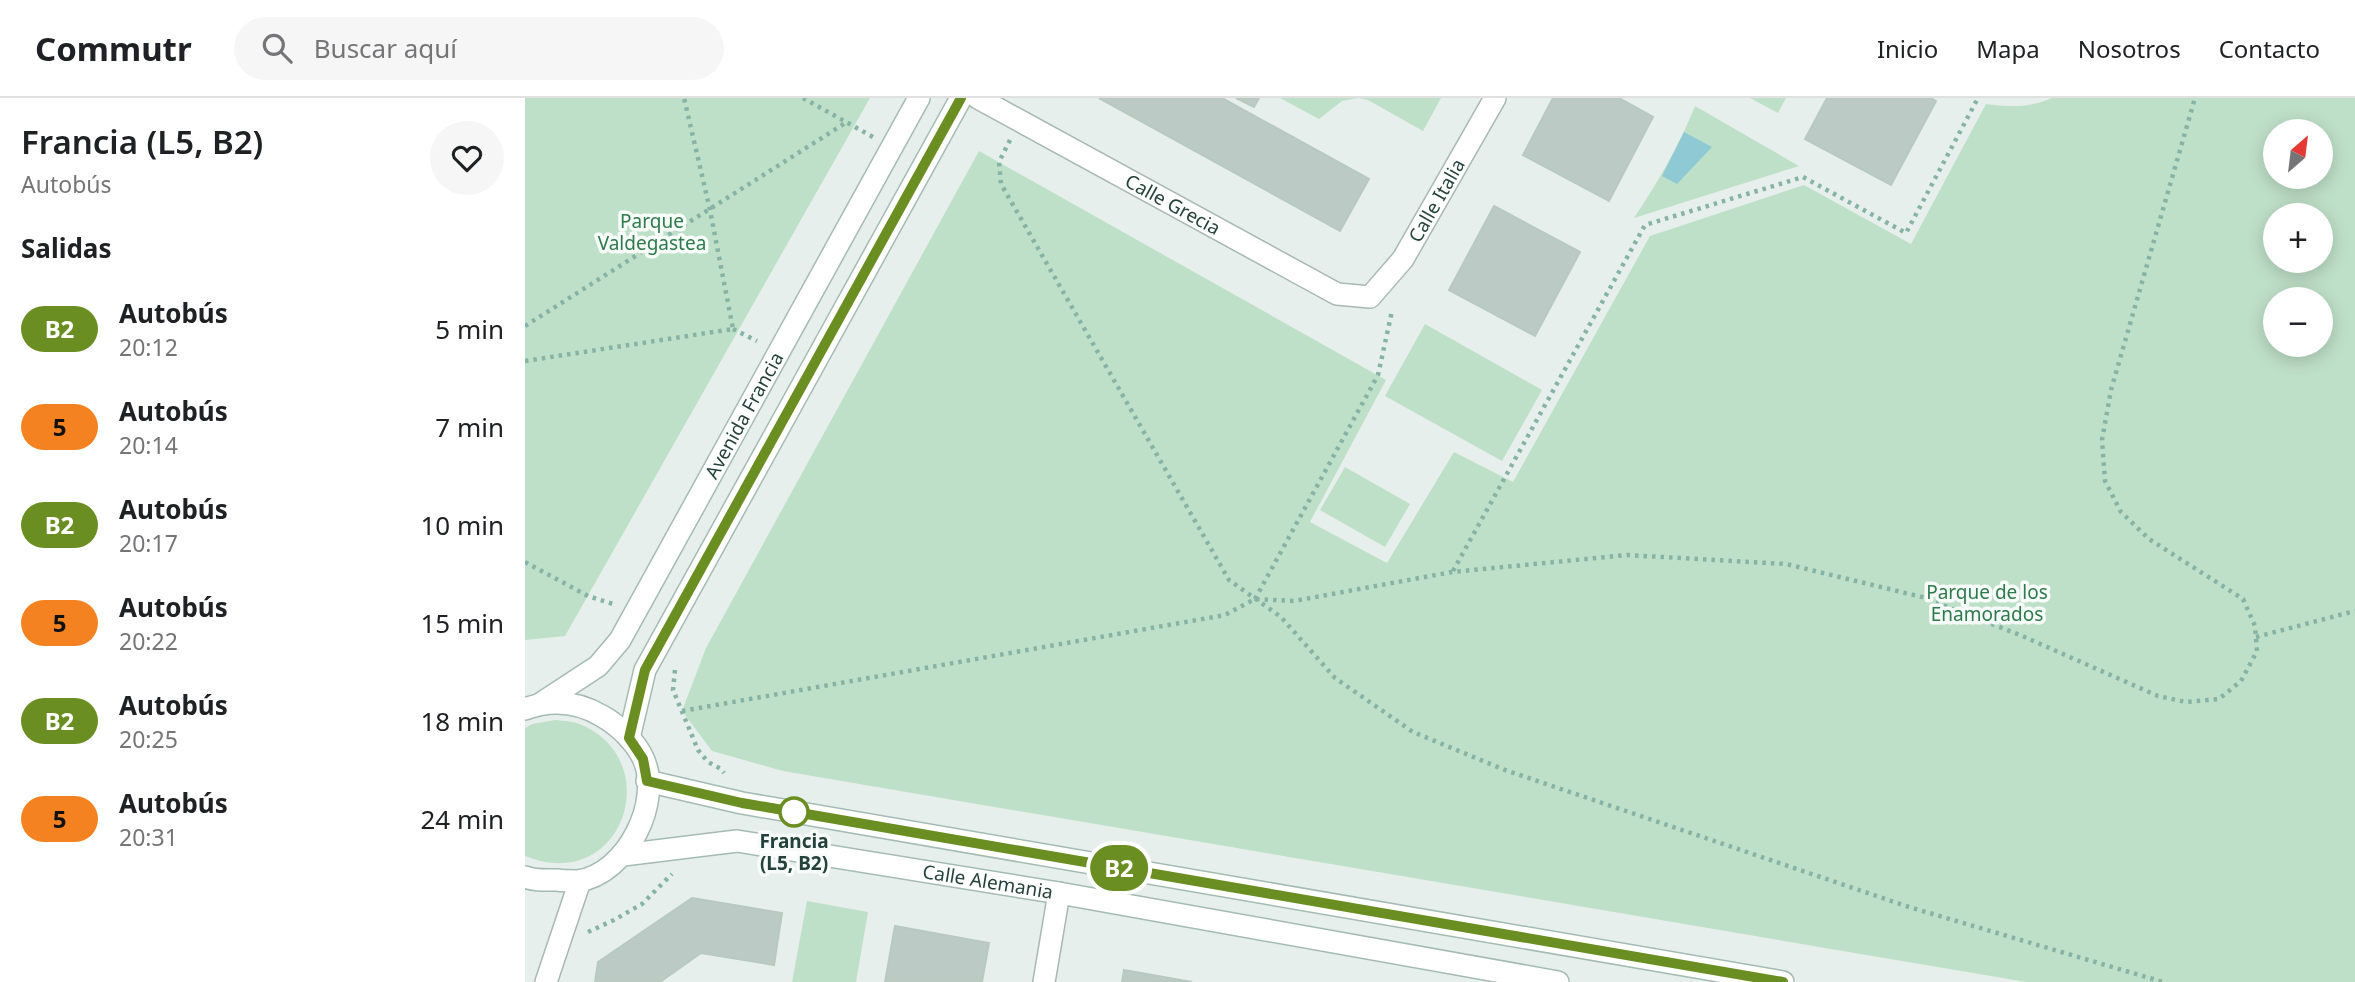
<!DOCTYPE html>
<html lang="es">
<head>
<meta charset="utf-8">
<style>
  :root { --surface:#fff; --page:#f6f6f6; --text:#202124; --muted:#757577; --line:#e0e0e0 }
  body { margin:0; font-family:"Noto Sans",sans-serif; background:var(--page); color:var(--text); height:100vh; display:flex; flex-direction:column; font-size:26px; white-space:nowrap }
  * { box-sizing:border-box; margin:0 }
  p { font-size:23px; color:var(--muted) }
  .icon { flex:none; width:38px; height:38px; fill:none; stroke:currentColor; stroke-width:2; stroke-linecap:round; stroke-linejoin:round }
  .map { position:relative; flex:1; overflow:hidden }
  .sheet { display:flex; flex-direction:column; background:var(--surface); width:525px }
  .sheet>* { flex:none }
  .badge { padding:0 14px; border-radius:23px; font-size:24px; line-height:46px }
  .needle { width:46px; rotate:28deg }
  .buttons { position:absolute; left:1738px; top:21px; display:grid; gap:14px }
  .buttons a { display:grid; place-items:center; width:70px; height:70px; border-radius:50%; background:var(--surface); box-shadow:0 4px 18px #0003; font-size:35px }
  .map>.badge { position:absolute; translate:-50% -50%; box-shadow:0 0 0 4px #fff }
  h2 { padding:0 21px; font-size:26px; line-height:63px }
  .round { display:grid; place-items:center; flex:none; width:74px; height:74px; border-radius:37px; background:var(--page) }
  .head { display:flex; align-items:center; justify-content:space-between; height:119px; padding:0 21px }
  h1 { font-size:33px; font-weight:600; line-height:52px }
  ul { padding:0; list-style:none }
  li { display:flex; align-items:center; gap:21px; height:98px; padding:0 21px }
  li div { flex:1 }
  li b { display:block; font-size:26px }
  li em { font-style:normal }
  li .badge { min-width:77px; font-weight:700; text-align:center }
  header { display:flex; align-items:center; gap:42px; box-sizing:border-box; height:98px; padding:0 35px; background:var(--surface); border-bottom:2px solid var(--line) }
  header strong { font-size:33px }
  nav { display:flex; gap:38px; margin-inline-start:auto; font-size:24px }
  .search { width:490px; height:63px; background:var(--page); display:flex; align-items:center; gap:18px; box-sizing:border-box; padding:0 24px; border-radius:38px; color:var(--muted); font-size:26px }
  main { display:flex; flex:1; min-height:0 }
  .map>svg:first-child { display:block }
  .green { fill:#bfe0c8; fill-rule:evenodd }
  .water { fill:#8ec9d4 }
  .building { fill:#bbcac4; stroke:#b8c9c2; stroke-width:2 }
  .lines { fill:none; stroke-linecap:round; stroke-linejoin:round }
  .minor-casing { stroke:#a8b8b2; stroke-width:24 }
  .secondary-casing { stroke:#a4bbb3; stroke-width:24 }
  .path { stroke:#86b3a5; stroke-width:4.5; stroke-dasharray:3.5 5; stroke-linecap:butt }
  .minor { stroke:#fff; stroke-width:21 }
  .secondary { stroke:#fff; stroke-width:21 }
  .line-casing { stroke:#fff; stroke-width:16 }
  .line { stroke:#6b8e23; stroke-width:10 }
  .stop-dot { fill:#fff; stroke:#6b8e23; stroke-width:3.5 }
  .labels { text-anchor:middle; stroke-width:7; stroke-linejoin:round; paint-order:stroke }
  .street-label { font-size:19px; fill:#24423a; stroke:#f7fbf9 }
  .park-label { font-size:19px; fill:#2d7a4b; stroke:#f7fbf9 }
  .stop-label { font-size:19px; font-weight:bold; fill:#24423a; stroke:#f7fbf9 }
</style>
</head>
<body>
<header>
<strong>Commutr</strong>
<div class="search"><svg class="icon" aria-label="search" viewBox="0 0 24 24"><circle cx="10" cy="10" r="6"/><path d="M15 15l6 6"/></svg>Buscar aquí</div>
<nav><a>Inicio</a><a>Mapa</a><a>Nosotros</a><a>Contacto</a></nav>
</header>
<main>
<section class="sheet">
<div class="head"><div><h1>Francia (L5, B2)</h1><p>Autobús</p></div><a class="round"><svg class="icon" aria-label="heart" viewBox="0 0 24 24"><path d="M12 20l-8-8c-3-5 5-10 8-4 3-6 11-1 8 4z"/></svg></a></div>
<h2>Salidas</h2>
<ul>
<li><span class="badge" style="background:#6b8e23;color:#fff">B2</span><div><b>Autobús</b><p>20:12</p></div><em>5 min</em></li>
<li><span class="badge" style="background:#f58220;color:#111">5</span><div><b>Autobús</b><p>20:14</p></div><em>7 min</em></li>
<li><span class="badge" style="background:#6b8e23;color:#fff">B2</span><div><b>Autobús</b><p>20:17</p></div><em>10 min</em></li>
<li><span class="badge" style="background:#f58220;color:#111">5</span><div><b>Autobús</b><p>20:22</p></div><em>15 min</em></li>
<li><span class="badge" style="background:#6b8e23;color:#fff">B2</span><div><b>Autobús</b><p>20:25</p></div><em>18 min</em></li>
<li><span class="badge" style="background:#f58220;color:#111">5</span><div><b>Autobús</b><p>20:31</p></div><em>24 min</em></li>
</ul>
</section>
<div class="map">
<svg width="1830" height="884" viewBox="0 0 1830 884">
  <rect width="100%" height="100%" fill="#e6efeb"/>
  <path class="green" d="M0,0h345l-305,538 -40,4z
    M755,0h78l-16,3 -23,18z
    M834,0h82l-18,33 -55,-31z
    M1225,0h36l-8,15z
    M1527,0h303v884h-329l-1243,-211 -71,-20 -30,-40 24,-63 273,-497 407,229 -76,142 77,41 67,-111 59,30 137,-246 154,-51 107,59 75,-140c22,3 44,4 66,-6zM1750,33h46v46h-46zM1750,117h46v46h-46zM1750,201h46v46h-46z
    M1170,8l104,60 -165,52c24,-36 45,-72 61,-112z
    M900,226l117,66 -40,71 -117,-65z
    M820,369l65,37 -25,43 -65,-37z
    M30,622c9,1 19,1 27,5 78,34 47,151 -37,137 -6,-1 -13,-4 -20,-6v-128l7,-4z
    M282,803l61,11 -12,70h-64z"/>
  <path class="water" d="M1159,34l28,15 -35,37 -15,-8z"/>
  <path class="building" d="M574,0h123l147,81 -29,52z
    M711,0h23l-5,9z
    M1028,0h66l34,19 -44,84 -86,-46z
    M1302,0h104l5,3 -45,84 -86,-46z
    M969,108l86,46 -45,84 -86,-46z
    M167,800l90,15 -8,52 -73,-12 -41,29h-65l3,-20z
    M370,828l94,17 -7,39h-97z
    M599,872l68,12h-70z"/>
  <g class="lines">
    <defs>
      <g id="minor">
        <path id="s1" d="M453,0l359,196 33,3 33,-38 92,-161"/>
        <path d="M21,884l34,-101"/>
        <path d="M519,884l15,-89"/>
      </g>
      <g id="secondary">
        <path id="s2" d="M15,606l58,-38 22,-26 299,-542"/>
        <path d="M0,611c27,-10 52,-8 77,7 16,9 33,25 41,42 20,43 -16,116 -65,123 -7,0 -14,0 -21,-1 -12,0 -22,1 -32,-3"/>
        <path d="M104,640l16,-68 316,-572"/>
        <path d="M122,683l95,22 1041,179"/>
        <path id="s3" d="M98,757l114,-14 322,52 499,89"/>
      </g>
    </defs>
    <use href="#minor" class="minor-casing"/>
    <use href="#secondary" class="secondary-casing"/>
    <path class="path" d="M278,0l70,39
      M485,42l-11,22 2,22 228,396 52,37 54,61 78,54 92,38 404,137 254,75
      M0,228l322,-204
      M208,231l24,12
      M0,263l208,-32 -23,-119 -26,-112
      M0,464l63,34 25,8
      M928,473l192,-346 158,-48 103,56 72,-135
      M730,501l123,-224 14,-64
      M1731,539l99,-26
      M150,572l-2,20 25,60 10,12 13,7 3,4
      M157,613l543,-96 30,-16 39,2 158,-29 175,-17 159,9 136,33 98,38 138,61 28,6 33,-3 22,-18 16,-30 -2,-25 -12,-27 -94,-60 -28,-27 -16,-31 -3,-41 9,-50 84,-292
      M63,834l26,-12 28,-16 30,-30"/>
    <use href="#minor" class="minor"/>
    <use href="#secondary" class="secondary"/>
  </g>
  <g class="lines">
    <defs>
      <path id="line" d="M436,0l-316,572 -16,68 14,21 4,22 95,22 1041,179"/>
    </defs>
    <use href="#line" class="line-casing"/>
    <use href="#line" class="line"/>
  </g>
  <circle class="stop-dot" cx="269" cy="714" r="14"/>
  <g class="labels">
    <g class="street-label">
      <text dy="7" stroke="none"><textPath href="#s1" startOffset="560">Calle Italia</textPath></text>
      <text dy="7" stroke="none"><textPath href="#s1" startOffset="222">Calle Grecia</textPath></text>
      <text dy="7" stroke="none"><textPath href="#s2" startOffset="360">Avenida Francia</textPath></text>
      <text dy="7" stroke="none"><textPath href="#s3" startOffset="369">Calle Alemania</textPath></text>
    </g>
    <g class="park-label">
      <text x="127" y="130">Parque<tspan x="127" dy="22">Valdegastea</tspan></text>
      <text x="1462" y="501">Parque de los<tspan x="1462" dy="22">Enamorados</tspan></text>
    </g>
    <g class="stop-label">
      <text x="269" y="750">Francia<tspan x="269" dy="22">(L5, B2)</tspan></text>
    </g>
  </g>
</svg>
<div class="buttons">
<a><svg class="needle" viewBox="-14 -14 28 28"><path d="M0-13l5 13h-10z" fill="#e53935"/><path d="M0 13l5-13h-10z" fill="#757577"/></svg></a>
<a>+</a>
<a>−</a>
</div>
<b class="badge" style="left:594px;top:770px;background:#6b8e23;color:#fff">B2</b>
</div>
</main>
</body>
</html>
